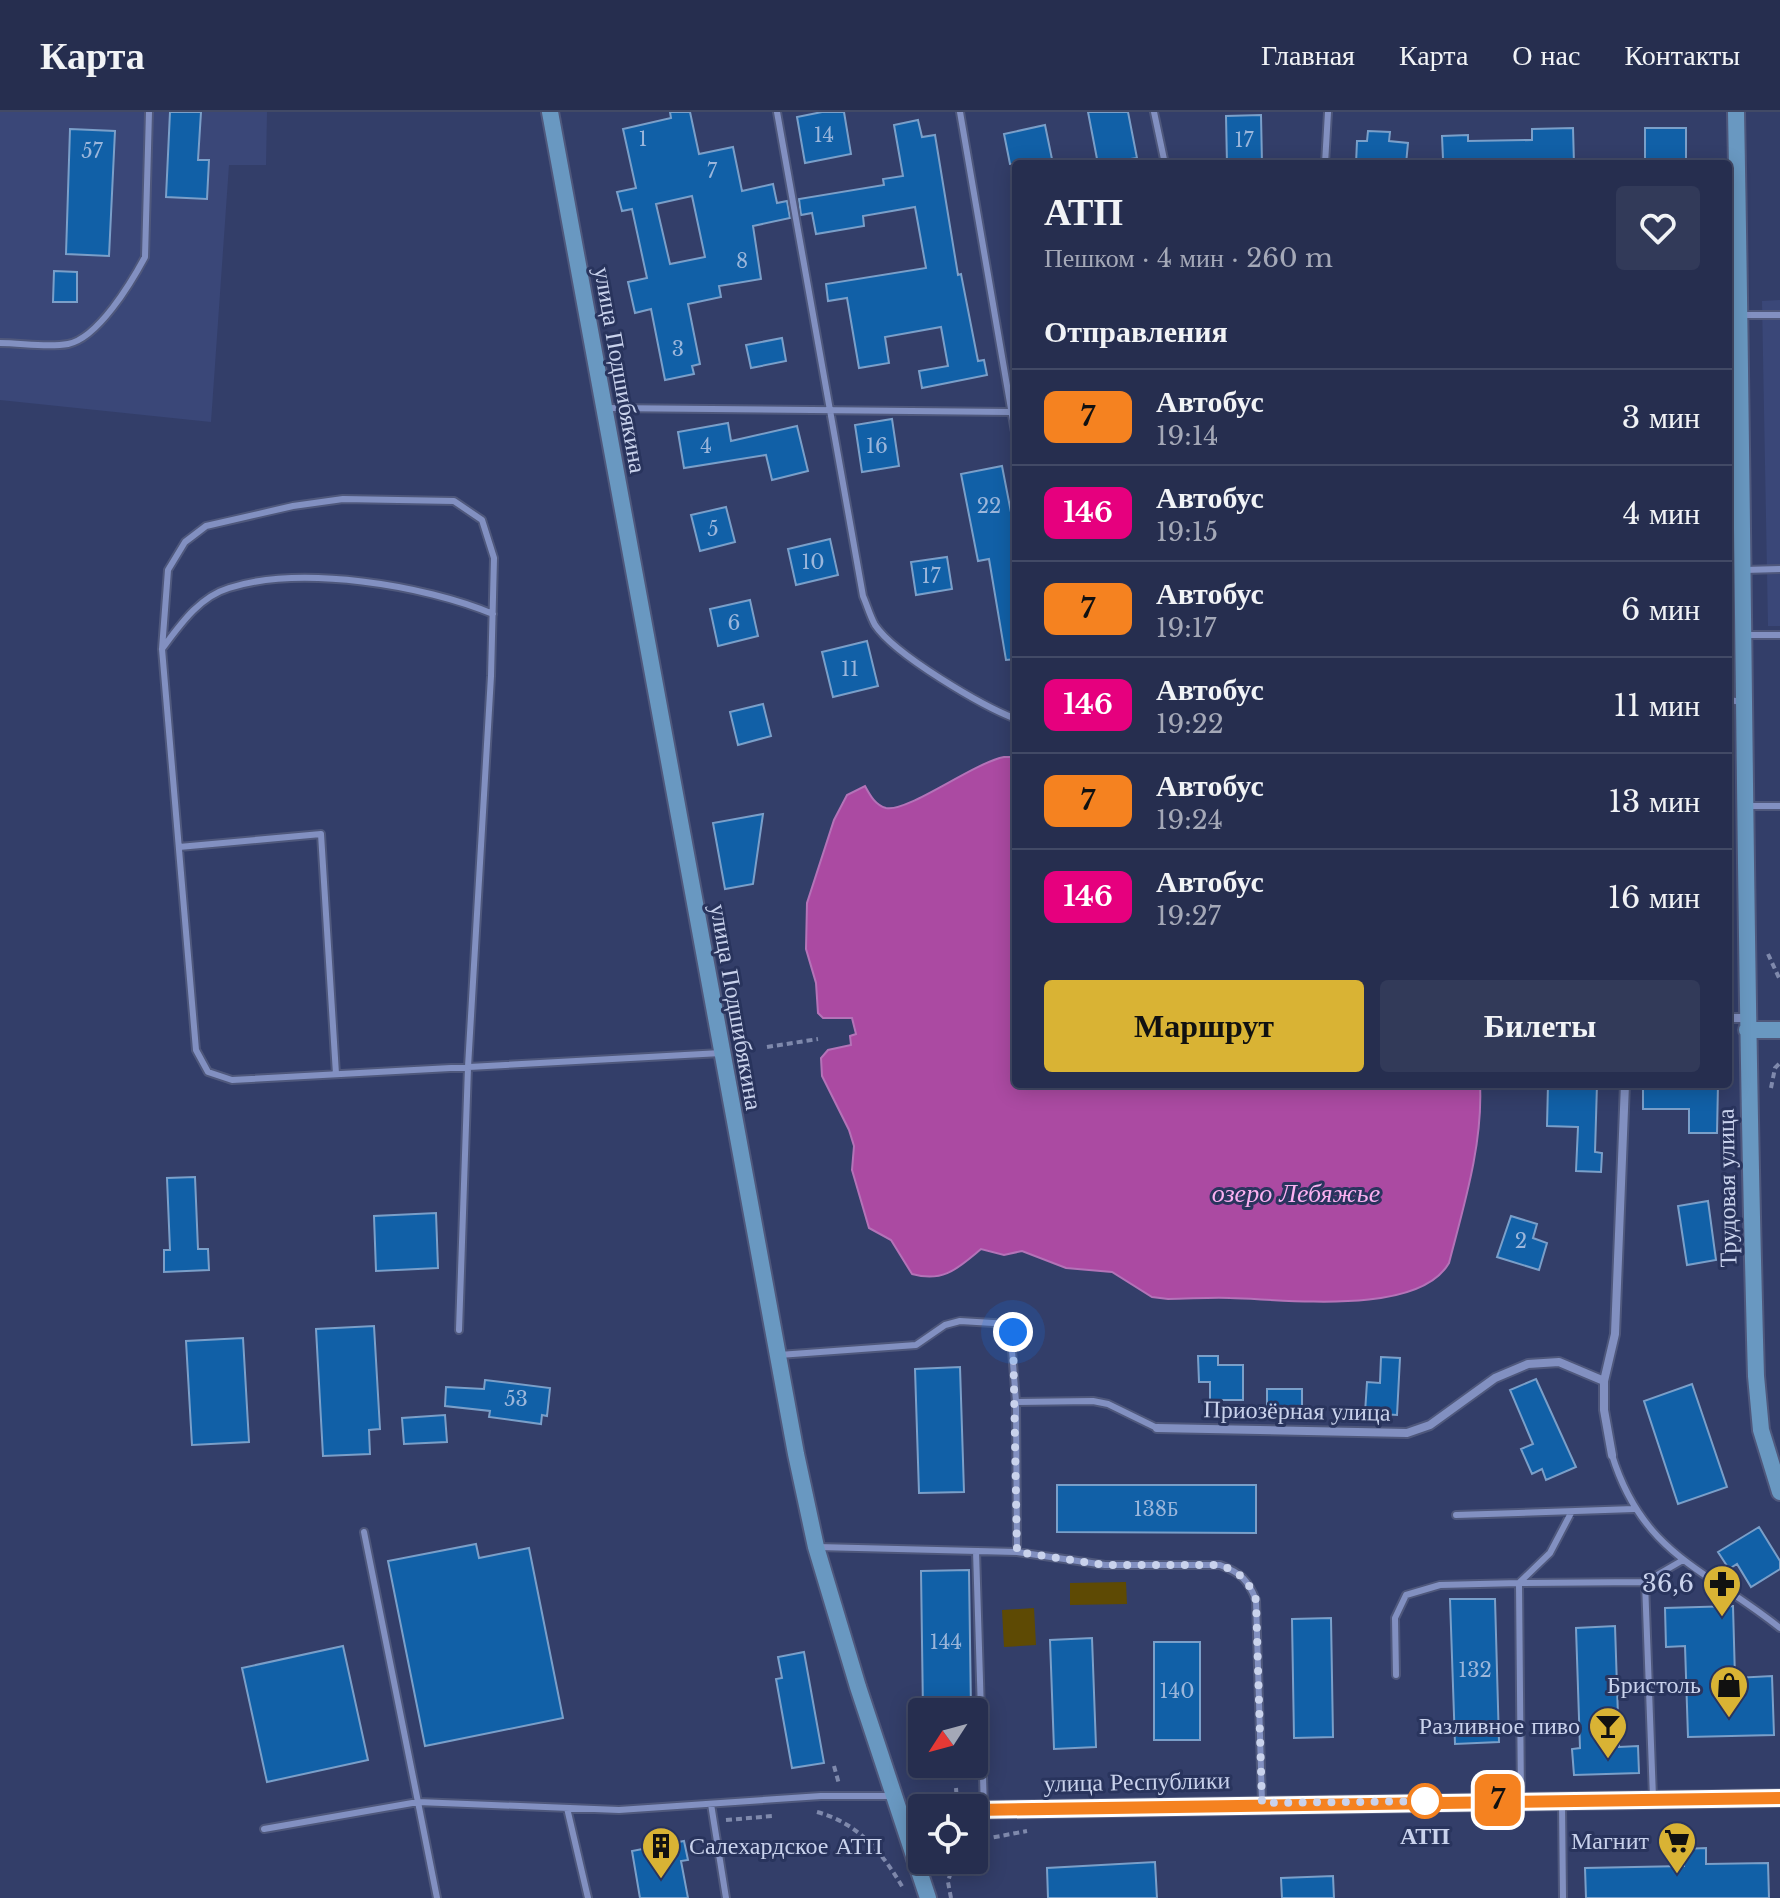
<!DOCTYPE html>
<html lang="ru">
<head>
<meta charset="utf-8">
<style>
  :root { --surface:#262e4f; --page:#323a59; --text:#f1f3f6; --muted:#a4a8b7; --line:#424a66; --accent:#d9b334 }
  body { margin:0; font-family:"Libre Baskerville",serif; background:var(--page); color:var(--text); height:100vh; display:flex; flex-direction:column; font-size:30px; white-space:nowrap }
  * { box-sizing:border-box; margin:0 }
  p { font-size:26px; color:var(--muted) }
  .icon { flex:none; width:44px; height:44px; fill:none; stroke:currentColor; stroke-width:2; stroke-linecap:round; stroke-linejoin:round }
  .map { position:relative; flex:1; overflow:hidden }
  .side { position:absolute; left:1012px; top:48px; width:720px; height:928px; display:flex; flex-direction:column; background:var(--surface); border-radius:8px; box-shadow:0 4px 20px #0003,0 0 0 2px var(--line) }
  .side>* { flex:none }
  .badge { padding:0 16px; border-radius:12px; font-size:28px; line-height:52px }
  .needle { width:52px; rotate:234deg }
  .tools { position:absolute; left:908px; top:1586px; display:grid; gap:16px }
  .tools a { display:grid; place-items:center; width:80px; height:80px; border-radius:8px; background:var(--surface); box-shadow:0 4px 20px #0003,0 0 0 2px var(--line); font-size:40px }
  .you { position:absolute; width:40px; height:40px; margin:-20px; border:6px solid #fff; border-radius:50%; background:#1a73e8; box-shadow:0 0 0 12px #1a73e833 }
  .map>.badge { position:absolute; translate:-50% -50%; box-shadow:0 0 0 4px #fff }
  h2 { padding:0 32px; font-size:30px; line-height:72px }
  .round { display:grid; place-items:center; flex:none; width:84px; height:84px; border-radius:8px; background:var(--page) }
  .summary { display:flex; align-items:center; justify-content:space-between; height:136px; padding:0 32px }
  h1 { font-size:38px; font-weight:700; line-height:60px }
  .primary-button { display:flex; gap:16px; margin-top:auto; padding:16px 32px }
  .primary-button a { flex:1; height:92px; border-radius:8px; background:var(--accent); color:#111; font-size:32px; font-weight:700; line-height:92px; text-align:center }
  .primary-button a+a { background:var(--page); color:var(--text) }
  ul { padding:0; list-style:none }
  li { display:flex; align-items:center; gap:24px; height:96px; padding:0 32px; border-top:2px solid var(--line) }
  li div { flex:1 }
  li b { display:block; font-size:30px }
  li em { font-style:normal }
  li .badge { min-width:88px; font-weight:700; text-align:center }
  header { display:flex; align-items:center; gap:48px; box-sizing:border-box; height:112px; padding:0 40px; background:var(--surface); border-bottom:2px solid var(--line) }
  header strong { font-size:38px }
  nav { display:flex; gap:44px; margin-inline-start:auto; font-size:28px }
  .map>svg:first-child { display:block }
  .built { fill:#3a4778 }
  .green { fill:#5e4a04 }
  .water { fill:#ab4aa2; stroke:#b473b8; stroke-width:2 }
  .building { fill:#1160a7; stroke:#7a9fc9; stroke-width:2; fill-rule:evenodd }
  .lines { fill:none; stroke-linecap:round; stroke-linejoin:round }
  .lane-casing { stroke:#4f587c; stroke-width:10 }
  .street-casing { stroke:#4f587c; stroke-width:12 }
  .secondary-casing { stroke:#4f587c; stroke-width:20 }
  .path { stroke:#7f89ac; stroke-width:4; stroke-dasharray:6 4; stroke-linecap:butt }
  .lane { stroke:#8290c1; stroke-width:6 }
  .street { stroke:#8290c1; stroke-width:8 }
  .secondary { stroke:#6998c1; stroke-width:16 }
  .line-casing { stroke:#fff; stroke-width:18 }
  .line { stroke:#f58220; stroke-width:12 }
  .walk { stroke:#c9d2ec; stroke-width:8; stroke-dasharray:0 14.4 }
  .stop-dot { fill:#fff; stroke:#f58220; stroke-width:4 }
  .labels { text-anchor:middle; stroke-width:6; stroke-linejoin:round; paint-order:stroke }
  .number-label { font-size:20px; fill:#9bb6db }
  .street-label { font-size:24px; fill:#c9d2ec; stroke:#29345d }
  .poi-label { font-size:24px; fill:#c9d2ec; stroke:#29345d; text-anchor:end }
  .stop-label { font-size:24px; font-weight:bold; fill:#c9d2ec; stroke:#29345d }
  .water-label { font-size:26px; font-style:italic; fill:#fbb1f1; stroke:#29345d }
</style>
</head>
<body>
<header>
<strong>Карта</strong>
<nav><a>Главная</a><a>Карта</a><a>О нас</a><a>Контакты</a></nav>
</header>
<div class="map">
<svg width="1780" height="1786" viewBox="0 0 1780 1786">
  <rect width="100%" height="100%" fill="#333e69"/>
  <path class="built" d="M0,0h267l-1,53h-37l-18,257 -211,-22z
    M1780,188v326h-12l-6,-325z"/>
  <path class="green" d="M1126,1470l1,22 -57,1v-22z
    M1034,1496l2,37 -32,2 -2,-37z"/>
  <path class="water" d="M1004,645h12v327h464c3,60 -16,121 -31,179 -31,54 -165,36 -219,35 -20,-1 -41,1 -62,1l-16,-2 -40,-25 -46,-4 -44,-17 -18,4 -23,-6c-23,19 -37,34 -69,25l-21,-34 -22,-12 -17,-58 2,-24 -5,-16 -27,-54 -1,-18 7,-8 23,-5 -1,-9 6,-2 -4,-16h-29l-5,-5 -2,-30 -10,-34 1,-46 27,-83 13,-25 18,-9c5,9 10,19 21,22 21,5 87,-45 118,-51z"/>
  <path class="building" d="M170,0h31l-3,48h11l-2,39 -41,-2z
    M670,0h20l9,42 34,-7 9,44 31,-7 4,19 10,-2 3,17 -37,8 8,53 -42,7 2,11 -33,7 12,60 -8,2 2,8 -29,6 -14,-71 -16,4 -7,-31 19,-4 -15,-69 -10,2 -5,-19 19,-4 -13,-59 48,-11zM692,84l13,61 -35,7 -14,-60z
    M822,0h22l7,42 -46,9 -8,-46z
    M1088,0h40l9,46 -39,6z
    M1261,3l1,49h-35l-1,-48z
    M918,8l4,17 13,-2 23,140 3,-1 17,87 6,-1 3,15 -65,13 -3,-17 29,-5 -7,-39 -56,10 4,26 -30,5 -12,-70 -19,3 -2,-17 100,-16 -11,-61 -52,9 1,10 -48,8 -4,-21 -11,2 -2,-16 85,-14 -1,-6 20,-3 -9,-51z
    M1045,13l8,39h-43l-6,-30z
    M1573,16l1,36h-99v-5h-32l-1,-23 26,-1v6l64,-1v-11z
    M1645,16h41v36h-41z
    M70,17l45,2 -6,125 -43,-2z
    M1368,19l22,1 -1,9 19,2 -2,21h-50l1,-23h10z
    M54,159l23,1v30h-24z
    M782,226l4,23 -35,7 -5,-23z
    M892,307l7,47 -37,6 -7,-47z
    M728,311l3,18 66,-15 11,45 -36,9 -6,-25 -82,13 -6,-36z
    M1002,354l14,72v121l-10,1 -17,-101 -11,2 -17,-87z
    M726,395l9,35 -35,9 -9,-36z
    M830,427l8,36 -42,10 -8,-36z
    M947,445l5,32 -36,6 -5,-33z
    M750,488l8,36 -40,10 -8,-37z
    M867,529l11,45 -45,11 -11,-45z
    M763,592l8,32 -33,9 -8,-33z
    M763,702l-10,70 -28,5 -12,-66z
    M1548,972h49l-2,68 7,1 -1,19 -25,-1 2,-44 -31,-1z
    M1643,972h75l-1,49h-28v-24h-46z
    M195,1065l3,72h10l1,21 -45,2v-22h6l-3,-72z
    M1708,1089l8,59 -29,5 -9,-59z
    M436,1101l2,55 -62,3 -2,-55z
    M1511,1104l26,8 -4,14 14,5 -8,27 -42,-13z
    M374,1214l6,103 -11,1 1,24 -47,2 -7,-127z
    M243,1226l6,104 -57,3 -6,-104z
    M1198,1244h20v9h25v35h-33v-18h-11z
    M1381,1245l19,1 -3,57 -32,-2 2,-31 13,1z
    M960,1255l4,125 -45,1 -4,-124z
    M1536,1267l40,88 -30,13 -4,-11 -10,5 -11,-25 12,-5 -23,-54z
    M485,1268l65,8 -3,28 -5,-1 -1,9 -52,-7 1,-6 -45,-5 1,-19 38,2z
    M1692,1272l35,103 -49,17 -34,-103z
    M1267,1277h35v27h-35z
    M445,1303l2,27 -43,2 -2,-26z
    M1057,1373h199v48l-199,-1z
    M1759,1415l21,34v8l-29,18 -14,-23 -8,5 -11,-17z
    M476,1432l3,14 50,-10 34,170 -138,28 -37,-185z
    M969,1458l2,142h-48l-2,-141z
    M1450,1487h45l4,143 -44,2z
    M1733,1494l2,72 37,-2 2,59 -86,2 -3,-91 -19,1 -1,-39z
    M1331,1506l2,119 -39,1 -2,-119z
    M1615,1514l4,121 19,-1 1,27 -65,2 -2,-26 8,-1 -4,-120z
    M1092,1526l4,109 -42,2 -4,-109z
    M1154,1530h46v98h-46z
    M343,1534l25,114 -101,22 -25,-114z
    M804,1540l20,111 -32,5 -16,-89 6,-1 -4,-21z
    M684,1729l4,19 -7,1 7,37h-48l-8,-47z
    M1706,1736v16l62,-1 1,35h-183l-1,-30 99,-2v-17z
    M1155,1750l2,36h-109l-1,-30z
    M1333,1764l1,22h-52l-1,-20z"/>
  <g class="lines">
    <defs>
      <path id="lane" d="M777,0l86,484c4,9 7,20 12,29 20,30 107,81 141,94
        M960,0l56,326
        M1154,0l11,52
        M1325,52l3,-52
        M1740,203h40
        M0,231c22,0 47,5 68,1 30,-6 63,-61 77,-87l4,-145
        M606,296l405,4
        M1744,458l36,-1
        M1746,523h34
        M162,537c18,-24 37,-52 67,-61 72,-23 195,-3 264,26
        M1728,588l15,2
        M1748,694h32
        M179,735l142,-13 15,240
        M459,1218l9,-263 23,-391 3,-118 -12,-38 -28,-19 -111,-2 -50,7 -87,20 -21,16 -17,28 -6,79 34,401 12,22 24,8 489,-27
        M779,1243l137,-10 29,-20 15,-4 50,3 6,78 1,150
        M1016,1290l77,-1 15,3 49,24
        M1612,1343c31,100 93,113 168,173
        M1456,1403l178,-6
        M364,1420l54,270 201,8 202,-14h71
        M818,1435l199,5 88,13h115c21,8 28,15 36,35l6,203
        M976,1439l8,258
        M1645,1470l8,216
        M1396,1563l-1,-57 11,-23 34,-10 79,-2 31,-30 21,-40
        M1521,1688l-2,-217 126,-1 38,-22
        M711,1692l15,94
        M1562,1692l1,94
        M567,1696l21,90
        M264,1717l154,-27 19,96"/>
      <path id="street" d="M1728,906h20
        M1157,1316l250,5 23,-8 65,-47 33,-14 31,-2 45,19
        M1612,1343l-8,-45v-29l11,-47 10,-250"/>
      <path id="secondary" d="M550,0l246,1342 20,93 42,140 70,211
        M1736,0c8,421 8,843 20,1264l5,54 19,62
        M1747,918h33
        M974,1698l806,-12
        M903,1705l19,-2"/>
    </defs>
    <use href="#lane" class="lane-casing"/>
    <use href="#street" class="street-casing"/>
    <use href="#secondary" class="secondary-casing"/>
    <path class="path" d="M1768,842l12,26
      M767,935l51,-8
      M1771,976l4,-20 5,-5
      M834,1654l5,18
      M956,1676l1,14
      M817,1700c41,11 65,40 86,76
      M726,1708l47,-4
      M974,1729l53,-10
      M951,1786l-3,-16 6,-22"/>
    <use href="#lane" class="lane"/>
    <use href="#street" class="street"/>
    <use href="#secondary" class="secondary"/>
  </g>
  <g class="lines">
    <defs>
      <path id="line" d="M974,1698l806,-12"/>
    </defs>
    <use href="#line" class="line-casing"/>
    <use href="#line" class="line"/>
    <path class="walk" d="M1013,1220l4,220 88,13h115c21,8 28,15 36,35l6,203 176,-2h-13"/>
  </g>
  <defs>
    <symbol id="pharmacy-pin" viewBox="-11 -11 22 30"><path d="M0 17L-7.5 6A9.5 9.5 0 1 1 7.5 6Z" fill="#d9b334" stroke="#29345d"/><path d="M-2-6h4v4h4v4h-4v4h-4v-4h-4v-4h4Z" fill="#111"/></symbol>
    <symbol id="shop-pin" viewBox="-11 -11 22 30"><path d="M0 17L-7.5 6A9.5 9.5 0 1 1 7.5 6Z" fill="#d9b334" stroke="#29345d"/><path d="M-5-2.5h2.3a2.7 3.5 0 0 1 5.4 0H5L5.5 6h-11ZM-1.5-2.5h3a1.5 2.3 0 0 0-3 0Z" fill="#111"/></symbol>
    <symbol id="bar-pin" viewBox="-11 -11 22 30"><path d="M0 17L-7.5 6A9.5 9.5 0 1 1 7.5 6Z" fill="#d9b334" stroke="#29345d"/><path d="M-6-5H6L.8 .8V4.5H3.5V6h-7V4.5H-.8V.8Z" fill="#111"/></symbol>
    <symbol id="supermarket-pin" viewBox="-11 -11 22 30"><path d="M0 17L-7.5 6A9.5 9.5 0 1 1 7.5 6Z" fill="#d9b334" stroke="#29345d"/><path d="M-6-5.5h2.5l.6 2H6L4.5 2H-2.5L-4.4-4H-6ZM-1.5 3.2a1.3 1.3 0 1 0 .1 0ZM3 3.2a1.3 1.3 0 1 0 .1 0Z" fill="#111"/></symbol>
    <symbol id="building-pin" viewBox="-11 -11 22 30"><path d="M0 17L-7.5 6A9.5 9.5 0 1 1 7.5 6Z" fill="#d9b334" stroke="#29345d"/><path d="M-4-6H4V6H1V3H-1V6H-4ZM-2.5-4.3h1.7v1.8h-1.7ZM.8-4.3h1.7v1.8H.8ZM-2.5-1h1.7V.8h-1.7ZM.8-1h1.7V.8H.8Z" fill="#111"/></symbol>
  </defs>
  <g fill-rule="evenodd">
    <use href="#pharmacy-pin" x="1700" y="1450" width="44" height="60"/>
    <use href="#shop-pin" x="1707" y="1551" width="44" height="60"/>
    <use href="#bar-pin" x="1586" y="1592" width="44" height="60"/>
    <use href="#supermarket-pin" x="1655" y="1707" width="44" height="60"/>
    <use href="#building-pin" x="639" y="1712" width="44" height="60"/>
  </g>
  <circle class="stop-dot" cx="1425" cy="1689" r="16"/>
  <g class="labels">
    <g class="number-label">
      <text x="824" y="30">14</text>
      <text x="643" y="34">1</text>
      <text x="1244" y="35">17</text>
      <text x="92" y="46">57</text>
      <text x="712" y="66">7</text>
      <text x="742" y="156">8</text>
      <text x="678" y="244">3</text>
      <text x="706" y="341">4</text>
      <text x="877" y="341">16</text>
      <text x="989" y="401">22</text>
      <text x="713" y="424">5</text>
      <text x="813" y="457">10</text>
      <text x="931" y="471">17</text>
      <text x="734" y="518">6</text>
      <text x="850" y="564">11</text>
      <text x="1521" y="1136">2</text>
      <text x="516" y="1294">53</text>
      <text x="1156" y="1404">138Б</text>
      <text x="946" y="1537">144</text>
      <text x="1475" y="1565">132</text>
      <text x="1177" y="1586">140</text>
    </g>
    <g class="street-label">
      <text transform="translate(620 258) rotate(80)" y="8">улица Подшибякина</text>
      <text transform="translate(736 895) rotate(80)" y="8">улица Подшибякина</text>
      <text transform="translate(1727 1076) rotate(-91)" y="8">Трудовая улица</text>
      <text transform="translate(1297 1299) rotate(1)" y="8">Приозёрная улица</text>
      <text transform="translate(1137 1670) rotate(-1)" y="8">улица Республики</text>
    </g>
    <g class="poi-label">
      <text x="1694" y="1480">36,6</text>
      <text x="1701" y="1581">Бристоль</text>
      <text x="1580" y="1622">Разливное пиво</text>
      <text x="1649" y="1737">Магнит</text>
      <text x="689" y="1742" text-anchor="start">Салехардское АТП</text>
    </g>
    <g class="stop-label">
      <text x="1425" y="1732">АТП</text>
    </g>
    <g class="water-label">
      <text x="1296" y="1090">озеро Лебяжье</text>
    </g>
  </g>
</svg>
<div class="tools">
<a><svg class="needle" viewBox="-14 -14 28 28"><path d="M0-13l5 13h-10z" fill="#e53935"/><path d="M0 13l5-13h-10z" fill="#a4a8b7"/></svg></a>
<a><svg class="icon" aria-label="locate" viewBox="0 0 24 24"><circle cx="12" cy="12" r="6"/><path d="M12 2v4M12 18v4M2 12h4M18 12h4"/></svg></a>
</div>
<div class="you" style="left:1013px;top:1220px"></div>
<b class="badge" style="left:1498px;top:1688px;background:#f58220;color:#111">7</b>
<section class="side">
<div class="summary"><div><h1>АТП</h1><p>Пешком · 4 мин · 260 m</p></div><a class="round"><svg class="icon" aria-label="heart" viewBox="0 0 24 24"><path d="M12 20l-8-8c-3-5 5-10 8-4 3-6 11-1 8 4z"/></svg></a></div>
<h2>Отправления</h2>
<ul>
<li><span class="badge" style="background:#f58220;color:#111">7</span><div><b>Автобус</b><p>19:14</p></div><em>3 мин</em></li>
<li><span class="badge" style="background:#e6007e;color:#fff">146</span><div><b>Автобус</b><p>19:15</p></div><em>4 мин</em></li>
<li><span class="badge" style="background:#f58220;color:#111">7</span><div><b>Автобус</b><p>19:17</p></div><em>6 мин</em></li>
<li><span class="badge" style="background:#e6007e;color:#fff">146</span><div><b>Автобус</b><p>19:22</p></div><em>11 мин</em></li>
<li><span class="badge" style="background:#f58220;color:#111">7</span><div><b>Автобус</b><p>19:24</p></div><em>13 мин</em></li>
<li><span class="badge" style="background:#e6007e;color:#fff">146</span><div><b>Автобус</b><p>19:27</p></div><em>16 мин</em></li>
</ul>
<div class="primary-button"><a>Маршрут</a><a>Билеты</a></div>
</section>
</div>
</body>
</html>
